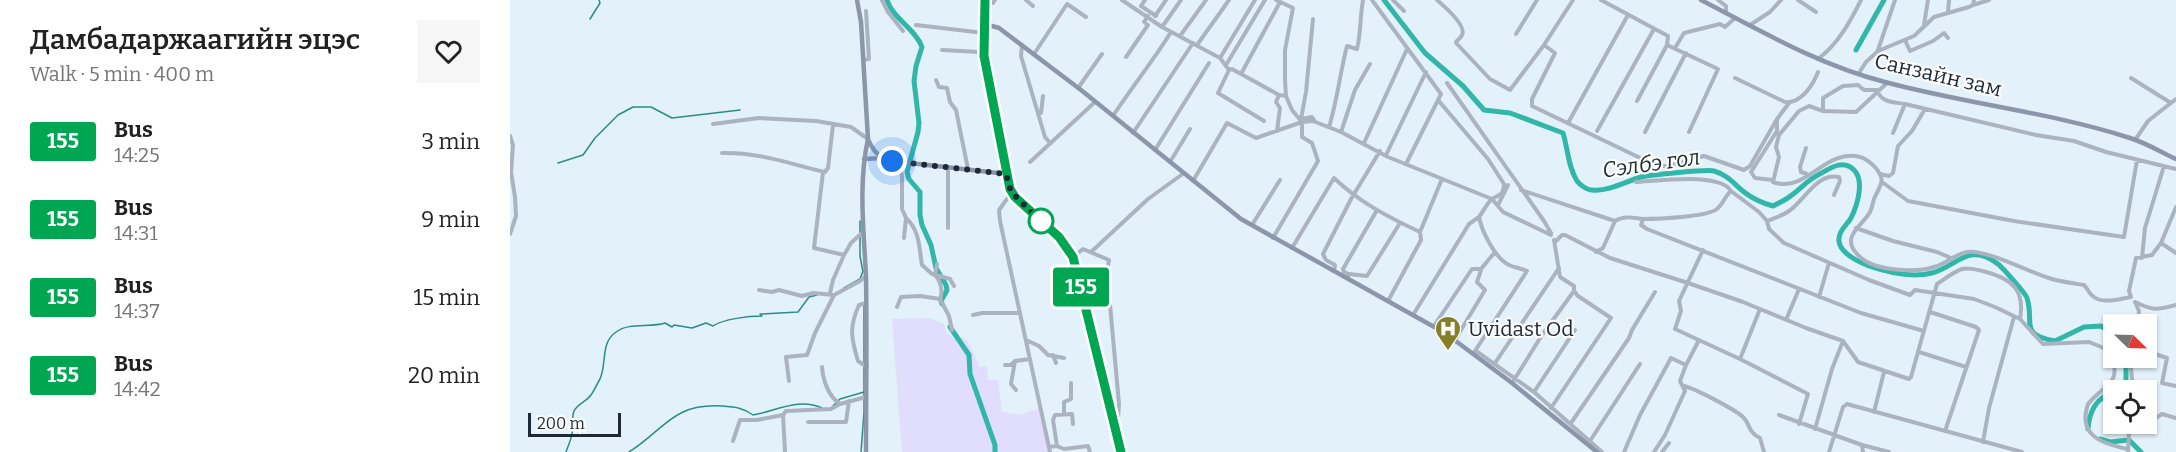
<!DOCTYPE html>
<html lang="en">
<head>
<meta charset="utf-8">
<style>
  :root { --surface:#fff; --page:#f6f6f6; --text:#222; --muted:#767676 }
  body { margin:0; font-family:Bitter,serif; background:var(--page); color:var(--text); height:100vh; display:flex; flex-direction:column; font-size:22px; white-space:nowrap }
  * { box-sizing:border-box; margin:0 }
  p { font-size:20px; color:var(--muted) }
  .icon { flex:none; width:33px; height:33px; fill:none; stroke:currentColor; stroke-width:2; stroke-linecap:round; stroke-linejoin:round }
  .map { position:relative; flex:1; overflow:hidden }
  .sheet { display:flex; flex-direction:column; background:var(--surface); width:510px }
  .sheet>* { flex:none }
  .badge { padding:0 12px; border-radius:4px; font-size:21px; line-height:39px }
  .needle { width:39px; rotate:113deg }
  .buttons { position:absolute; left:1593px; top:314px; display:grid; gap:12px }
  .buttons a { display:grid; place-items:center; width:54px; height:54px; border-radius:0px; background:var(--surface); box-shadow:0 2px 4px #0004; font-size:30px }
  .scale { position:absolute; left:18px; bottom:15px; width:93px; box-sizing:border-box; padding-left:6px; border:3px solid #1d2a33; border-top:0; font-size:16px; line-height:21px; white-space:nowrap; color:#1d2a33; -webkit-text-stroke:4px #fcfcfc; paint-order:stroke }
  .you { position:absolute; width:30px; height:30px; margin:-15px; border:4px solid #fff; border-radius:50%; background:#1a73e8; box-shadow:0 0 0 9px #1a73e833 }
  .map>.badge { position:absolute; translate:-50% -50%; box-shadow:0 0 0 3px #fff }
  .round { display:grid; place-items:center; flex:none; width:63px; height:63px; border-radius:0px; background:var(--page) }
  .head { display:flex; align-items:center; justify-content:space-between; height:102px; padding:0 30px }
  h1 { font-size:28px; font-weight:600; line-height:45px }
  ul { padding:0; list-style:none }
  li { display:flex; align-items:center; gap:18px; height:78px; padding:0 30px }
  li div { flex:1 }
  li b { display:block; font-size:22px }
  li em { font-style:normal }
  li .badge { min-width:66px; font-weight:700; text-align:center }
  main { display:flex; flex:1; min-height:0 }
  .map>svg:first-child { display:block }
  .green { fill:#e0ddfd }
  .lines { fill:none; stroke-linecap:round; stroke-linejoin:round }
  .stream { stroke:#2b8d86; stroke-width:1.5 }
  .river { stroke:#31b7a9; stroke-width:5 }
  .street { stroke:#abb3c1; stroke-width:4 }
  .secondary { stroke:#8b96aa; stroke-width:4.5 }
  .line-casing { stroke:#fff; stroke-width:14 }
  .line { stroke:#00a651; stroke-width:9 }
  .walk { stroke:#1d2a33; stroke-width:6; stroke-dasharray:0 10.8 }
  .stop-dot { fill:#fff; stroke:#00a651; stroke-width:3 }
  .labels { text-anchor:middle; stroke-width:4.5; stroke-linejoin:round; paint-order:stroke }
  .street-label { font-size:21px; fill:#1d2a33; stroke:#fcfcfc }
  .poi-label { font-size:21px; fill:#1d2a33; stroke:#fcfcfc; text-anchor:start }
  .water-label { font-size:22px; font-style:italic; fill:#1a302d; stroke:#fcfcfc }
</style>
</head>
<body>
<main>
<section class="sheet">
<div class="head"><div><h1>Дамбадаржаагийн эцэс</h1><p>Walk · 5 min · 400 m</p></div><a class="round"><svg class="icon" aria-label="heart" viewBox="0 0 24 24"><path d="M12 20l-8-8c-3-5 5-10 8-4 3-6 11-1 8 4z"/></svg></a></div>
<ul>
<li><span class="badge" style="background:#00a651;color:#fff">155</span><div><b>Bus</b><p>14:25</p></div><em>3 min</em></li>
<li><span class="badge" style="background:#00a651;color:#fff">155</span><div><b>Bus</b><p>14:31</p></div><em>9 min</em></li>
<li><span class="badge" style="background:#00a651;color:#fff">155</span><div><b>Bus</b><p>14:37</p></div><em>15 min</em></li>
<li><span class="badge" style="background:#00a651;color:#fff">155</span><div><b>Bus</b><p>14:42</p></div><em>20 min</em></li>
</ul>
</section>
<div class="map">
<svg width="1666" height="452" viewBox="0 0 1666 452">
  <rect width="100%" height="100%" fill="#e3f1fa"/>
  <path class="green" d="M419,318l15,6 3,9 8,7 7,-3 5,3 13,27h7l1,13h10l4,32 19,3 21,-8 9,45h-149l-10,-133z"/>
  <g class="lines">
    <path class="stream" d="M80,19l10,-16 -1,-3
      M48,163l25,-8 12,-17 23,-23 15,-8h18l21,11 68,-8
      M350,221v35l3,16
      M334,288l16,-9 3,-8
      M322,407l8,-8 24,-7
      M56,452c2,-6 5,-12 6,-18 2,-7 -1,-15 2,-23 4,-8 12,-9 17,-16 3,-4 6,-11 9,-16 7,-15 0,-36 16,-47 13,-10 34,-4 49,-9l7,4 2,-2 18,3 14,-5 7,3c10,-7 36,-10 49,-10l-2,-2 38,-2 11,-15 8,-2
      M119,452c36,-23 44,-49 93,-46 12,1 20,1 31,9 23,-4 46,-18 69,-7
      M351,452l3,-40v-106"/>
    <path class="river" d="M377,0c6,19 28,28 35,47l-6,19 -2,15 5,42 -1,9 -11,40 2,7 11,13v23l2,10 9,20 5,23 10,17 1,5 -6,11 1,3
      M874,0l41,53 38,33 21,24 26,3 53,20c5,16 5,34 14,48 3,4 10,9 15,9 16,2 35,-9 49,-13 9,-2 66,-8 73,-6 14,4 20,13 30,21 9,7 18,11 29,14 5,-3 11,-5 16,-9 10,-6 18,-17 29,-22 11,-6 25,-17 36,-5 11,11 3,36 -3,48 -4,7 -13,13 -12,23 1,12 20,21 30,25 20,7 42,12 63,7 24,-6 37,-32 66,-9 4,3 28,30 29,34 8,25 -9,36 28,43l29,-14 17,-1 13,9
      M1346,50l28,-50
      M440,327l19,28 1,19 25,71v7
      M1616,357v33
      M1578,429c1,-16 8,-33 26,-36
      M1590,439l10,3 19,-2 12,12"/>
    <path class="street" d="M372,0l6,12 15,19
      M516,0l7,6
      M612,0l40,27 58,31 9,12 -11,23 46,28
      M635,0l-4,6 15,10
      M862,0l69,94 -35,70
      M883,0l11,11
      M927,0c7,6 30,26 25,35 -1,3 -4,4 -6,7l1,2 33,35 20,11 34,-45 29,-45
      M1091,0l67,36 -1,9 51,24 -29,63
      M1208,0l8,6v7
      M1288,0l18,12
      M475,2l8,1 2,-3
      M1463,5l16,-5
      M1438,12l1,-12
      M645,16l11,-16
      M803,19l-7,73 -5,27 11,-2 2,3
      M406,25l68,8
      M1240,25l20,-13 11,-12
      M1414,25l4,-25
      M652,27l19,-27
      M1006,34l21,-34
      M670,36l26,-36
      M1395,40l5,11 23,-10 11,-8 4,5
      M512,45l-1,11 24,81 5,6
      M687,45l32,-45
      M1034,45l11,8 -23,46v7l125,60h12l35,-10 40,14 6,-4 27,-47
      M1165,48l9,-15 36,-9 5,3 10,-9
      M432,50l38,2 4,3
      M1368,50l17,-50
      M524,54l33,-50 19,13
      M616,57l22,-32 -4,-3 4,-6
      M710,58l35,-58
      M1308,59c20,-15 32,-37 43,-59
      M353,60l6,-1 -3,-48
      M716,65l39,-65
      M719,70l3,-1 47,26 7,1
      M1349,73l7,-11 12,-11 36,-15 20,-19 35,-10 4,-2 1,-5
      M731,74l39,-72
      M1225,78l50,24c16,2 28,-17 33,-30
      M1621,78l40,25
      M426,80l3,7 8,1 3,14 6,8 12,59
      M937,83l97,138 7,12
      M1377,83l-31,29 -33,-1 -14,-5 -10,5 -20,24 -3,12 3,10 -6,25c33,12 52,-34 87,-25 5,1 11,6 15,10 12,14 5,18 -1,32 -1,4 -2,9 -4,13 -8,15 -32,25 -10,45 15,14 56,16 74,10 12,-3 21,-13 33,-15 19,-3 62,20 82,26 11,4 24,5 35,7 4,4 6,10 10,12 9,7 27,2 37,0l-2,-6 7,-33 16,-3 9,-12 15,-36
      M568,88l24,-34
      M928,100l50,59 16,25c-1,12 -4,10 -12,15 -5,4 -9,13 -13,18 3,15 16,41 30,48 6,3 12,3 18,6l-54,83
      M1127,101l30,-56
      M1395,104l131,31 38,6 32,11 70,17
      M1313,111v-13l20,-12 15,-1 6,5h13c4,13 17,12 28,14l-12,29
      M531,113l2,-17
      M603,116c19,-29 40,-55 58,-84
      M1058,123l60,-108
      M203,124l46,-6 57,3 35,6 17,12
      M819,127c8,-26 11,-54 18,-81l10,3c4,-16 3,-33 6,-49
      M767,131l3,-23 -4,-6 3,-7
      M1087,131l57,-102
      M831,132l14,-42 15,-26
      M1135,132l41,-79
      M623,133l60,-90
      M0,136l3,9 -2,27 4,25 1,19 -6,18
      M1625,140l13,-19 28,-22
      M854,143l43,-94
      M1296,148l-6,19 1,5 6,2
      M645,150l54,-87
      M212,153c37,-1 68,11 103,19l3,-4 5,-43
      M876,155l40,-83
      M388,162l4,13v34l4,9 -2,20
      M520,162l65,-60
      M660,162l20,-33
      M313,172l-9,76 30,7 7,-12 12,-11
      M1370,174l9,2 4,-3 5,-27 14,-15 13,-22
      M1263,180l-18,-2 -4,-6 26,-41v-12l12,-16
      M683,181l34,-58 29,15 46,-16 11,-1 28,11 47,25 104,42 11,13 48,23
      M1126,182c21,-1 84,-10 95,9
      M1372,182l26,19 106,20 110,16 13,-77
      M1011,190l94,31c9,-6 18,-3 28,-2 14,0 64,-2 74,-10 6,-5 8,-13 14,-18l28,21 8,9 2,8 15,14 85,37 41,15 5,-5 59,9 21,8 25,12 23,25 46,-2 22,9c11,36 -5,31 -23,53 -11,31 14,40 40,45
      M502,192l-13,18 1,11 50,231
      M988,205l10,-20
      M396,218c14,13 13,29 16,47l10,9 18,5 4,7
      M1133,219l-2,6 6,4 214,84 63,18
      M1257,221c7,-3 15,-5 22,-10 15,-10 28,-39 50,-34l1,4 -6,14
      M742,225l28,-45
      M438,228v-61
      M1346,228l37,13 44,11 14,6
      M763,238l45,-77 -6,-18 -10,-6v-15l-10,-12 -6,-14 -1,-16v-30l8,-42 -17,-8
      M1045,242l7,-7h3l45,23 78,25 55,19 63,26 37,13 15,21 51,17 2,-2 26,-93c8,-5 16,-12 25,-15 8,-2 16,1 24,3 27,7 39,19 34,47
      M1651,243l15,10
      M782,248l42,-70c25,24 54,39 86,54l22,-53
      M1193,250l-24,51 2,10 -6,18 65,30 68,35 -9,30
      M581,252l57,-53 36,-26
      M1086,252l7,-4 12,-27
      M563,257l10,-8 26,11 -2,11 12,133 -2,29
      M1632,258l3,-30 19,-62
      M427,264l-2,11c6,7 8,16 5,24l9,17 3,14
      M824,271l1,-6 -9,-5 -3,-6 28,-55 29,-48
      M839,274l-5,-2 -1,-3 34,-59
      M837,278l2,-4 18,2 33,-53
      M249,290l13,2 7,-2 23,6 11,-3 21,2 26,-14 6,-5
      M320,293l3,-13 11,-25
      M1309,297l10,-34
      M878,301l33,-61 -1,-8
      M1625,302c19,9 21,8 41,3
      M1625,302l4,9 -1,13
      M356,303l-7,2c-10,22 -8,33 -1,56l9,6
      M387,307l4,-10 19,-1 20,3
      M1420,312l46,15 3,3 -34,101
      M463,315l9,-2h38
      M903,315l56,-91 10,-7
      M1276,320l13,-31
      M924,326l38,-57h9l14,-17
      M516,340l13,6 9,9 16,3
      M945,340l30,-50 -8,-8 4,-12
      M966,351l58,41 68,60
      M1636,351l21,7 -5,25 14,3
      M1409,352l47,15
      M543,355l3,8
      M1620,357l3,33
      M1230,359l20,-50
      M505,361l-4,23 5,6
      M985,363l64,-95
      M495,365h6l4,-4 15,-2
      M1176,365l13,-25
      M312,367c1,13 6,29 18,37
      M1004,380l28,-45 32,-44
      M279,381l-3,-24 21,-2 8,-22 19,-38
      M1174,386c10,2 52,24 59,31 8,8 4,14 17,21l4,14
      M1024,392l41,-62
      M1041,408l60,-90 -33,-22 -4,-5v-5l-14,-9 -6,-37
      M1364,412l10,-40
      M554,414v-12l7,-3v-16
      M1269,415l83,30 1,7
      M1636,419h8l8,-5 14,4
      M298,422h38l3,-21
      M1061,423l58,-85 3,-8 23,-38
      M1305,429l17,-60 11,-28
      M223,441l7,-21h17l26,-5
      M1080,441l50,-77
      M1473,442l6,-34 25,-91
      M1352,445l27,7
      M547,446l-4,-26 2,-5 17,-1 1,10
      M539,447l8,-1 7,3 24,-3 2,6
      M275,452l-2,-37 3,-4 45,-2 9,-5 26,-7
      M1114,452l16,-37 31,-57 15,7 -6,16 5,10 -20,44 -11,17
      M1152,452l7,-9
      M1319,452l14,-45 4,-3 175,48
      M1618,452l1,-20 4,-9"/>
    <path class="secondary" d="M347,0l4,22 7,117c5,12 11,19 24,22l115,13
      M475,0l-1,56 26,133 5,8 44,40 14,20 48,195
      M1191,0c60,31 118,65 184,82 81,22 165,30 245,56 16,5 31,14 46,21
      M475,24l14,4 82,62 160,129 204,114 67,50 85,69
      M354,159l18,-1
      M356,452c0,-58 1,-117 0,-175 -2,-45 -8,-93 2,-138"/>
  </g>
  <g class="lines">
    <defs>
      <path id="line" d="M475,0l-1,56 26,133 5,8 44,40 14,20 48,195"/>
    </defs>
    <use href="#line" class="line-casing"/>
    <use href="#line" class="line"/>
    <path class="walk" d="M382,161l114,13 5,18 33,32 -3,-3"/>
  </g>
  <defs>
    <symbol id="hospital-pin" viewBox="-11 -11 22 30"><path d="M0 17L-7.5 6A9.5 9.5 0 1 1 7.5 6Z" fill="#858027" stroke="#fcfcfc"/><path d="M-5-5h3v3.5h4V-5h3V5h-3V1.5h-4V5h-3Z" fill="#fff"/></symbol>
  </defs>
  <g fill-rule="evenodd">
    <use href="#hospital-pin" x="923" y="314" width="30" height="40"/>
  </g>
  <circle class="stop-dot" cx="531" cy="221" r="12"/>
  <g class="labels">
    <g class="street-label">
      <text transform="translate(1428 75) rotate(13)" y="7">Санзайн зам</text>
    </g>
    <g class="poi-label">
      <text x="958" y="336">Uvidast Od</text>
    </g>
    <g class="water-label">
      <text transform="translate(1141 163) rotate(-8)" y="8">Сэлбэ гол</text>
    </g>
  </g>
</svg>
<div class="buttons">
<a><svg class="needle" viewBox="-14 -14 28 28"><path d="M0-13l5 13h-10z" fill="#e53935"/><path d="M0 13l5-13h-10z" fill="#767676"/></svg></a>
<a><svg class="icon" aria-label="locate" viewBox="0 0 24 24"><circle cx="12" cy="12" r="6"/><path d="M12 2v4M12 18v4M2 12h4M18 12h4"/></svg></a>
</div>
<div class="scale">200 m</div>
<div class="you" style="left:382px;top:161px"></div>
<b class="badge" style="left:571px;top:287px;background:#00a651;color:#fff">155</b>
</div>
</main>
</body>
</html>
